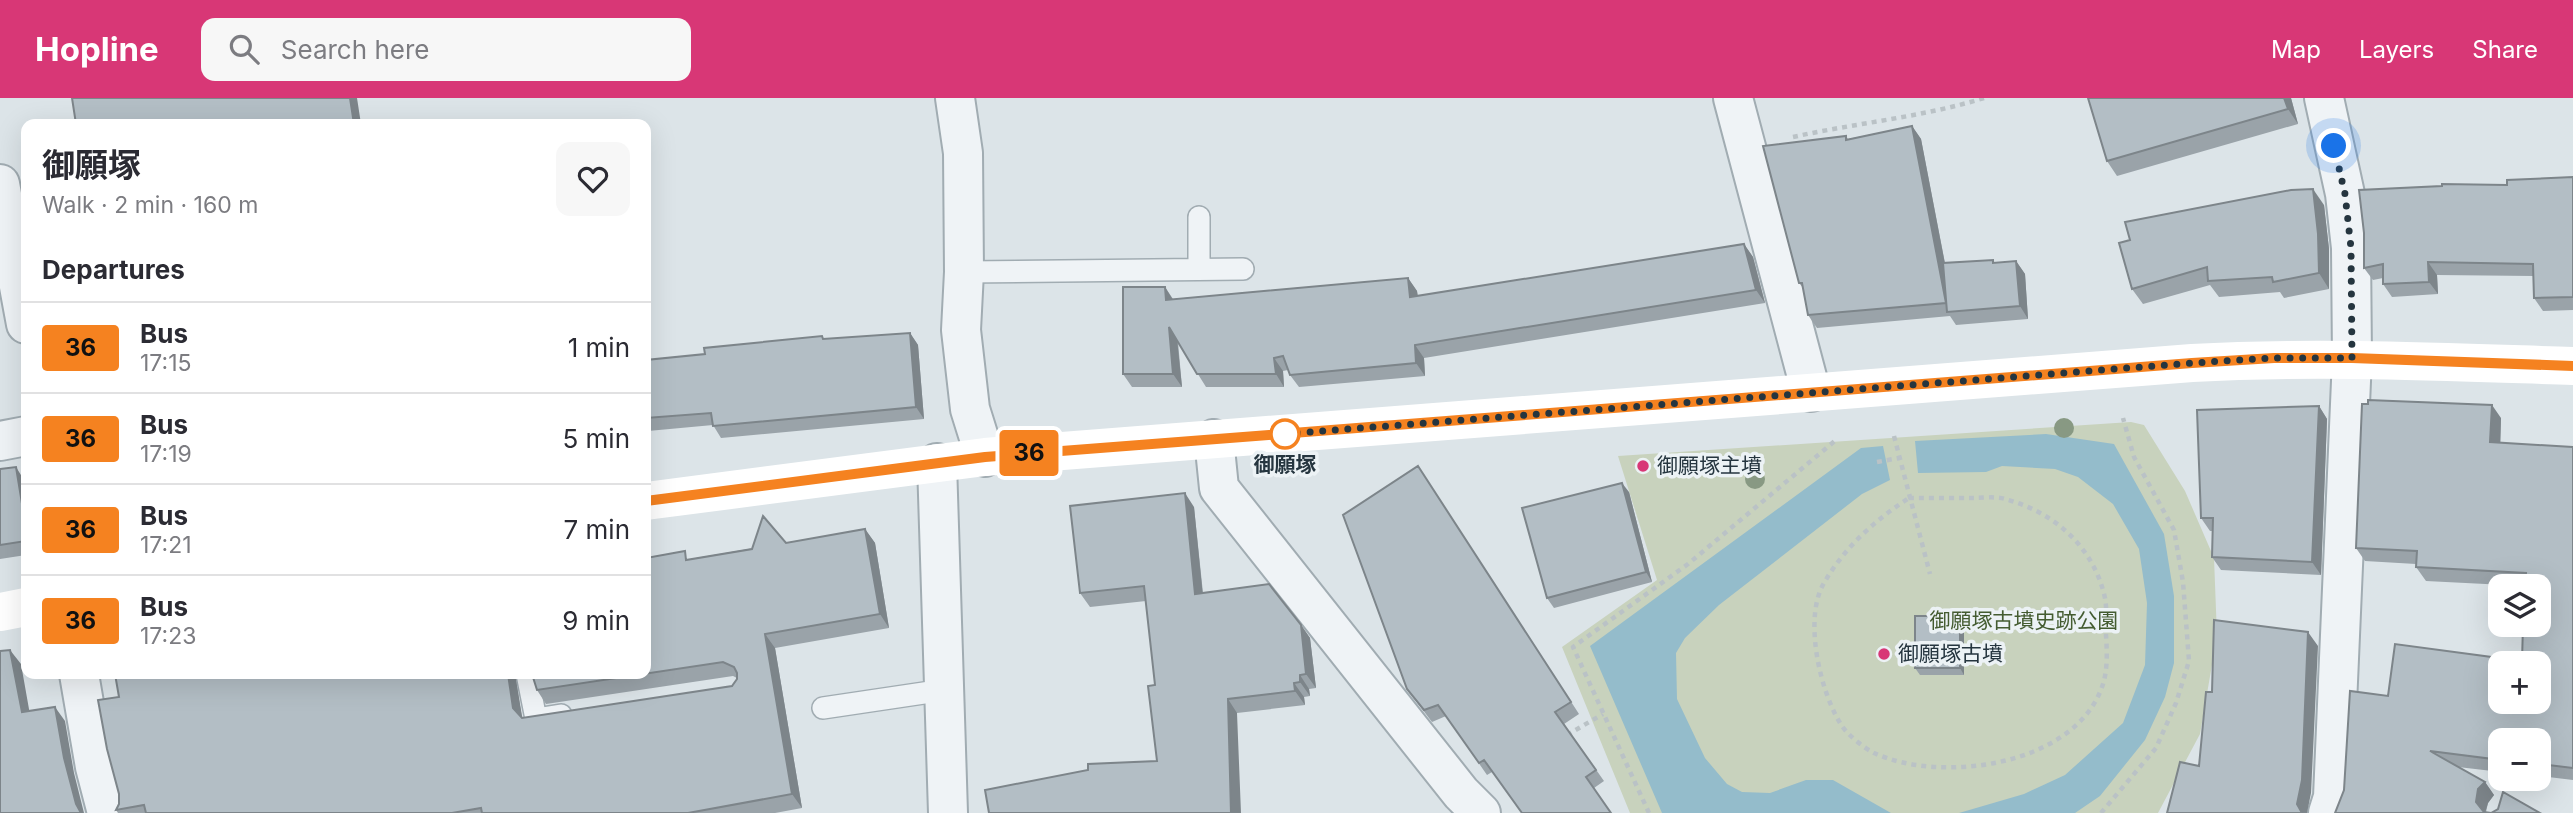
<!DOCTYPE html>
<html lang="en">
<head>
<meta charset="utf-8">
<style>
  :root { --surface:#fff; --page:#f7f7f7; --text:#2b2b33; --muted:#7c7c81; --line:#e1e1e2; --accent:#d83776 }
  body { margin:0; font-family:Inter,"Noto Sans JP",sans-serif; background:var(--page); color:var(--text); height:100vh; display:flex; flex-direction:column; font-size:26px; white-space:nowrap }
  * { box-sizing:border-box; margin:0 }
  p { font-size:23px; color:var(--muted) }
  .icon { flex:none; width:38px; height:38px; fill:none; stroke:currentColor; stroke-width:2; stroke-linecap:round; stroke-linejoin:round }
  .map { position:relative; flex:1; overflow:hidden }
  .sheet { position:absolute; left:21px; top:21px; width:630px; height:560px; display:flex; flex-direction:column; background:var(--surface); border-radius:14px; box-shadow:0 7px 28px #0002 }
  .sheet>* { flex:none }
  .badge { padding:0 14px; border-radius:5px; font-size:24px; line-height:46px }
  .fabs { position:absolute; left:2488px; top:476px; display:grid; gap:14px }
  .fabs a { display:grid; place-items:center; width:63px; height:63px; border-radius:14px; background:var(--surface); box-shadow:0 7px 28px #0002; font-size:35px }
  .you { position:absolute; width:35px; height:35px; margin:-18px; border:5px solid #fff; border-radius:50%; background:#1a73e8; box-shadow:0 0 0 10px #1a73e833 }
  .map>.badge { position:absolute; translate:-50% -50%; box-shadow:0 0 0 4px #fff }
  h2 { padding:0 21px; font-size:26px; line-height:63px }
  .round { display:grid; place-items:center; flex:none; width:74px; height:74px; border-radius:14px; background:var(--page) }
  .head { display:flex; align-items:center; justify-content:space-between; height:119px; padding:0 21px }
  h1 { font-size:33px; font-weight:700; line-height:52px }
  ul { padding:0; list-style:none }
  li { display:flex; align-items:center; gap:21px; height:91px; padding:0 21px; border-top:2px solid var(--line) }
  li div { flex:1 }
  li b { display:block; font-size:26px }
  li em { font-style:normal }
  li .badge { min-width:77px; font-weight:700; text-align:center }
  header { display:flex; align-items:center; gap:42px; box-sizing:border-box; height:98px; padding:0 35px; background:var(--accent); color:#fff }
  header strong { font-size:33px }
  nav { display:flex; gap:38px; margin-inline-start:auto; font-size:24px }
  .search { width:490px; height:63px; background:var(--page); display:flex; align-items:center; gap:18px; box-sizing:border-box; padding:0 24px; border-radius:14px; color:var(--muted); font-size:26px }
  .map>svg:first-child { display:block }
  .green { fill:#c8d2bd }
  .water { fill:#94bccb }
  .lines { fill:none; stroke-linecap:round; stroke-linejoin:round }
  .lane-casing { stroke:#a1acb2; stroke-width:24 }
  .street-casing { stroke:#a1acb2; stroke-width:42 }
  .path { stroke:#bac2c6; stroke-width:4.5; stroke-dasharray:5 5; stroke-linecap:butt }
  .lane { stroke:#eff3f6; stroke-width:21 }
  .street { stroke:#eff3f6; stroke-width:38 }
  .secondary { stroke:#fff; stroke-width:38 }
  .tree { fill:#889983 }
  .wall { fill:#9aa3a9 }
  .shaded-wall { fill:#7d858a }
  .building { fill:#b3bec5; stroke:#7d858a; stroke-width:2; fill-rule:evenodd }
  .line-casing { stroke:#fff; stroke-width:16 }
  .line { stroke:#f58220; stroke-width:10 }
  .walk { stroke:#25353f; stroke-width:7; stroke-dasharray:0 12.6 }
  .stop-dot { fill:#fff; stroke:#f58220; stroke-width:3.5 }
  .poi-dot { fill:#d83776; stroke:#ecf2f5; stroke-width:2.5 }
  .labels { text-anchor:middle; stroke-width:7; stroke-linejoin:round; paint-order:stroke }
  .stop-label { font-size:21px; font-weight:bold; fill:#25353f; stroke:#ecf2f5 }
  .poi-label { font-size:21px; fill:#25353f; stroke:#ecf2f5; text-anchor:start }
  .park-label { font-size:21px; fill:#445c31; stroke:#ecf2f5 }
</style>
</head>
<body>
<header>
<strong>Hopline</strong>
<div class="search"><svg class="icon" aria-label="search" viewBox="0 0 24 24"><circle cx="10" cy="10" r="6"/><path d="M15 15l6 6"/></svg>Search here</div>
<nav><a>Map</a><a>Layers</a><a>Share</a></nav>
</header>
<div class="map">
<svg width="2573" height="715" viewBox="0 0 2573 715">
  <rect width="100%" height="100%" fill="#dce4e8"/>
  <path class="green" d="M2131,324l13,3 41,66 29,67 3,78 -17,98 -42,79h-528l-68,-166 95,-67 -39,-124z"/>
  <path class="water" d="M2046,336l68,10 50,90 10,62v67l-9,34 -20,43 -45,56 -25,17h-116l65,-19 41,-19 58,-52 22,-58 2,-62 -8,-54 -26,-45 -35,-27 -23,-8 -53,-3 -16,6 -68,1 -3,-32z
    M1883,348l7,34 -28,14 -143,111 -34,33 -9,15 1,46 28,59 22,26 15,8 28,1 36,-13h27l58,33h-229l-72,-167 271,-198z"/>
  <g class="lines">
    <defs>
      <path id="lane" d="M1199,119v52
        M964,174l279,-3
        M527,576l9,45 25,-4
        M823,610l121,-18"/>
      <path id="street" d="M955,0l8,55 1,119 -3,58 9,79 15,48
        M1733,0l78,294
        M2324,0l21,96 6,54 1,110 -19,439 -5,16
        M0,86l26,140
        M1214,341l5,49 242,305 20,20
        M0,343l26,-5
        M937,365l11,350
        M79,576l16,93 12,46"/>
    </defs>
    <use href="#lane" class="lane-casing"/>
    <use href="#street" class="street-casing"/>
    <path class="path" d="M1793,39c63,-14 130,-20 191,-39
      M1894,338l36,138
      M1877,364l22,-4
      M1909,400c21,0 43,0 64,0 10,0 22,-2 32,1 49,13 89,48 100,99 2,11 1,25 1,37 1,16 2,36 -4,52 -28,79 -161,97 -228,66 -10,-5 -26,-18 -32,-27 -22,-33 -39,-108 -18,-143 20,-35 51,-63 85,-85z
      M1567,637l36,-21
      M1649,715l-76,-166 115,-83 148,-124
      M2101,715l55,-65 20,-45 13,-42 -6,-79 -9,-52 -40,-73 -11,-39"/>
    <use href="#lane" class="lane"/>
    <use href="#street" class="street"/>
    <path class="secondary" d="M646,403l339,-44 1207,-94c128,-7 254,-1 381,3
      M0,514l26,-5"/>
  </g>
  <g class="tree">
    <circle cx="2064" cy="330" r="10"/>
    <circle cx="1755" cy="381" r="10"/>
  </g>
  <path class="wall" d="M2088,0h203l7,26 -181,52 -10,-15z
    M1912,28l9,13 24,124 48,-3 2,3 21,-2 9,13 3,45 -72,6 -6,-9 -133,12 -9,-13 -4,-26 -5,-6 47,-147 2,3z
    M2573,79v133l-30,1 -9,-13v-22l-97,-1 1,19 -46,3 -9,-13v-6l-10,2 -9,-12 143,-83z
    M2324,107l5,44v40l-45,9 -4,-6 -61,5 -9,-12 -67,19 -11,-15z
    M1744,146l9,13 12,46 -341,55 1,18 -126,11 -9,-12 -2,-5 -5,1 1,16h-78l-28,-45 4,45h-50l-9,-13 42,-87 8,12 235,-21 9,13 1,5z
    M910,235l8,12 6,74 -203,19 -8,-13 -65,6 -2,-3v-68l59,-6 119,-15z
    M2319,308l8,13 -6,156 -100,-5 -9,-13v-26h-2l-9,-13z
    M2501,320l-1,25 73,4v333l-34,-4v-36h-38v32l-43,-5 27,15 9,13 -6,8 -2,9 -151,1 53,-117 134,-35 3,-75 -99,-5 -10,-14v-3l-51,-3 -9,-13z
    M1418,368l161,248 -15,10 40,57 -10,7 -102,-16 -5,3 -41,-59 -14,6 -25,-33z
    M0,371l24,11 2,10v65l-26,4z
    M1629,394l23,90 -98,26 -7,-10z
    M1194,409l9,86 98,32 9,13 6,50 -7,1 1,7 -6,1 1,8 -68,8 -80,48 -2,-76 -9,-84 -56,6 -10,-14z
    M865,431l10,14 14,85 -114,20 27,160 -27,5h-657l-2,-3 3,-6v-107l-4,-23h400l7,44 210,-32 5,-7v-1l-4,-2 -187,28 -9,-14 153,-131z
    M1964,525v52h-44l-5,-7z"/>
  <path class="shaded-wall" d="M350,0h7l4,26h-7z
    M2284,0h7l7,26 -10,-15z
    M1912,28l9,13 33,172 -8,-8z
    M2313,91l11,16 5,44v40l-10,-16z
    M1744,146l9,13 12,46 -9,-13z
    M2016,163l9,13 3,45 -8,-13z
    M2428,164l9,13 1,19 -9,-12z
    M1408,180l9,13 2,19 -9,-13z
    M1165,189l8,13h-7z
    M1169,229l8,12 5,48 -9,-13z
    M910,235l8,12 6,74 -8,-12z
    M1415,247l9,13 1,18 -9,-13z
    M1274,260l9,13 1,16 -8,-13z
    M2492,307l9,13 -1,38 -10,-14z
    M2319,308l8,13 -6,156 -9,-13z
    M16,369l8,13 2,10v38z
    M1622,385l7,9 23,90 -6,-10z
    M1185,395l9,14 10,100 -9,-13z
    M865,431l10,14 14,85 -9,-14z
    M1960,518l4,7v52l-4,-7z
    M1301,527l9,13 6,50 -10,-14z
    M2308,534l10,14 -7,147 -4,20h-5l-5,-9z
    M765,536l10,14 27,160 -10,-14z
    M10,552l11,14 11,62 -10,-14z
    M508,576h7l8,48 -10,-14z
    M1300,577l9,14 1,7 -10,-14z
    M1294,585l10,14 1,8 -10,-14z
    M1228,601l9,14 4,100h-10z
    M55,609l10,14 9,52 10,40h-3l-5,-9 -12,-46z
    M2485,684l9,13 -6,8 -3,10 -9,-11 2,-13z"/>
  <path class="building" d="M72,0h278l4,26h-278z
    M2088,0h196l4,11 -181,52z
    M1912,28l34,177 -138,12 -6,-32h-3l-36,-137 83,-10v4z
    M2573,79v120l-39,1 -1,-34 -105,-2 1,20 -46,2v-20l-19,4v-35l-5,-43 83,-4v-2l65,1v-5z
    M2313,91l5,45 1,39 -46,9 -1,-5 -64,4 -1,-14 -75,22 -13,-46 11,-3 -5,-18 166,-32z
    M1744,146l12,46 -341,55 1,18 -126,12 -7,-19 -9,2 2,16h-79l-28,-47 4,47h-50v-87h42l1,13 242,-22 2,19z
    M1993,162v3l23,-2 4,45 -73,6 -4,-49z
    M910,235l6,74 -203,19 -2,-13 -65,5v-58l59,-6 -1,-6 118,-12 1,3z
    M2368,302l124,5 -2,37 83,5v321l-34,-4v-24h-38v20l-71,-9 55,31 -7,7 -2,13 8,10 7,1 7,-4 5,-17 37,21h-205l9,-23 6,-99 38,5 7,-52 127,17 1,-36h16v-39h-14l1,-13 -110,-6 1,-16 -61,-3 6,-144h6zM2501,565h38v39h-38z
    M2319,308l-7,156 -100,-5 1,-39h-12l-4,-108z
    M1418,368l153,236 -16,10 41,58 -10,7 25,36h-89l-38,-53 -5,3 -41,-58 -14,5 -17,-21 -64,-174z
    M16,369l10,61v13l-26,4v-76z
    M1622,385l24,89 -99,26 -25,-90z
    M1185,395l10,101 74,-10 32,41 5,49 -6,1v7l-6,1 1,8 -67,8 3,114h-242l-4,-23 103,-20v-6l69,-3 -9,-75 7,-1 -11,-99 -64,7 -10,-87z
    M763,418l23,27 79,-14 15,85 -115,20 27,160 -104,19h-206l-1,-5 -29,5h-306l-2,-8 -28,5 3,-6v-10l-12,-45 -9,-49 21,-3 -4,-23h393l5,34 9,10 210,-32 5,-7v-6l-3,-6 -11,-5 -186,28 -5,-16h114v-116l39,-7 1,9 66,-11z
    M1915,518h45v52h-45z
    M2214,522l94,12 -6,148 -5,24 5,9h-135l13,-51 19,4 7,-74h6z
    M10,552l12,62 33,-5 9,51 12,46 5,9h-81v-162z"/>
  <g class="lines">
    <defs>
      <path id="line" d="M646,403l339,-44 1207,-94 82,-5h78l221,8"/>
    </defs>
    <use href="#line" class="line-casing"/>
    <use href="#line" class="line"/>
    <path class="walk" d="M1285,336l907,-71 82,-5h78l-1,-110 -6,-54 -11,-48"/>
  </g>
  <circle class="stop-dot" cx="1285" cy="336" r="14"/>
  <g class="poi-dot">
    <circle cx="1643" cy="368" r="7"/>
    <circle cx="1884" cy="556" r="7"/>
  </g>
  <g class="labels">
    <g class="stop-label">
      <text x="1285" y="374">御願塚</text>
    </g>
    <g class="poi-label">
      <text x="1657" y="375">御願塚主墳</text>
      <text x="1898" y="563">御願塚古墳</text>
    </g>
    <g class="park-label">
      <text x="2024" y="530">御願塚古墳史跡公園</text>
    </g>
  </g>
</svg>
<div class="fabs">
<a><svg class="icon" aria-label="layers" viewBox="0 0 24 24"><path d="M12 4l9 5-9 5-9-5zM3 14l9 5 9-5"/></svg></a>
<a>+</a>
<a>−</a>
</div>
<div class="you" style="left:2334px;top:48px"></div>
<b class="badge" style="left:1029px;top:355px;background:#f58220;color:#111">36</b>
<section class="sheet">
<div class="head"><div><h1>御願塚</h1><p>Walk · 2 min · 160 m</p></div><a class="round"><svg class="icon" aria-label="heart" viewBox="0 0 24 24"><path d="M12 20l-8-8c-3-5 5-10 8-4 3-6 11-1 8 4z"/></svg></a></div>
<h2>Departures</h2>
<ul>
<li><span class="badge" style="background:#f58220;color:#111">36</span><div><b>Bus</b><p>17:15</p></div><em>1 min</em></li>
<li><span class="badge" style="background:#f58220;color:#111">36</span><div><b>Bus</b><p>17:19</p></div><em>5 min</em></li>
<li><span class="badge" style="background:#f58220;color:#111">36</span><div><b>Bus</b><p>17:21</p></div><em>7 min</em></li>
<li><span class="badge" style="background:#f58220;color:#111">36</span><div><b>Bus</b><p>17:23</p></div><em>9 min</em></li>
</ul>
</section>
</div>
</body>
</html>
